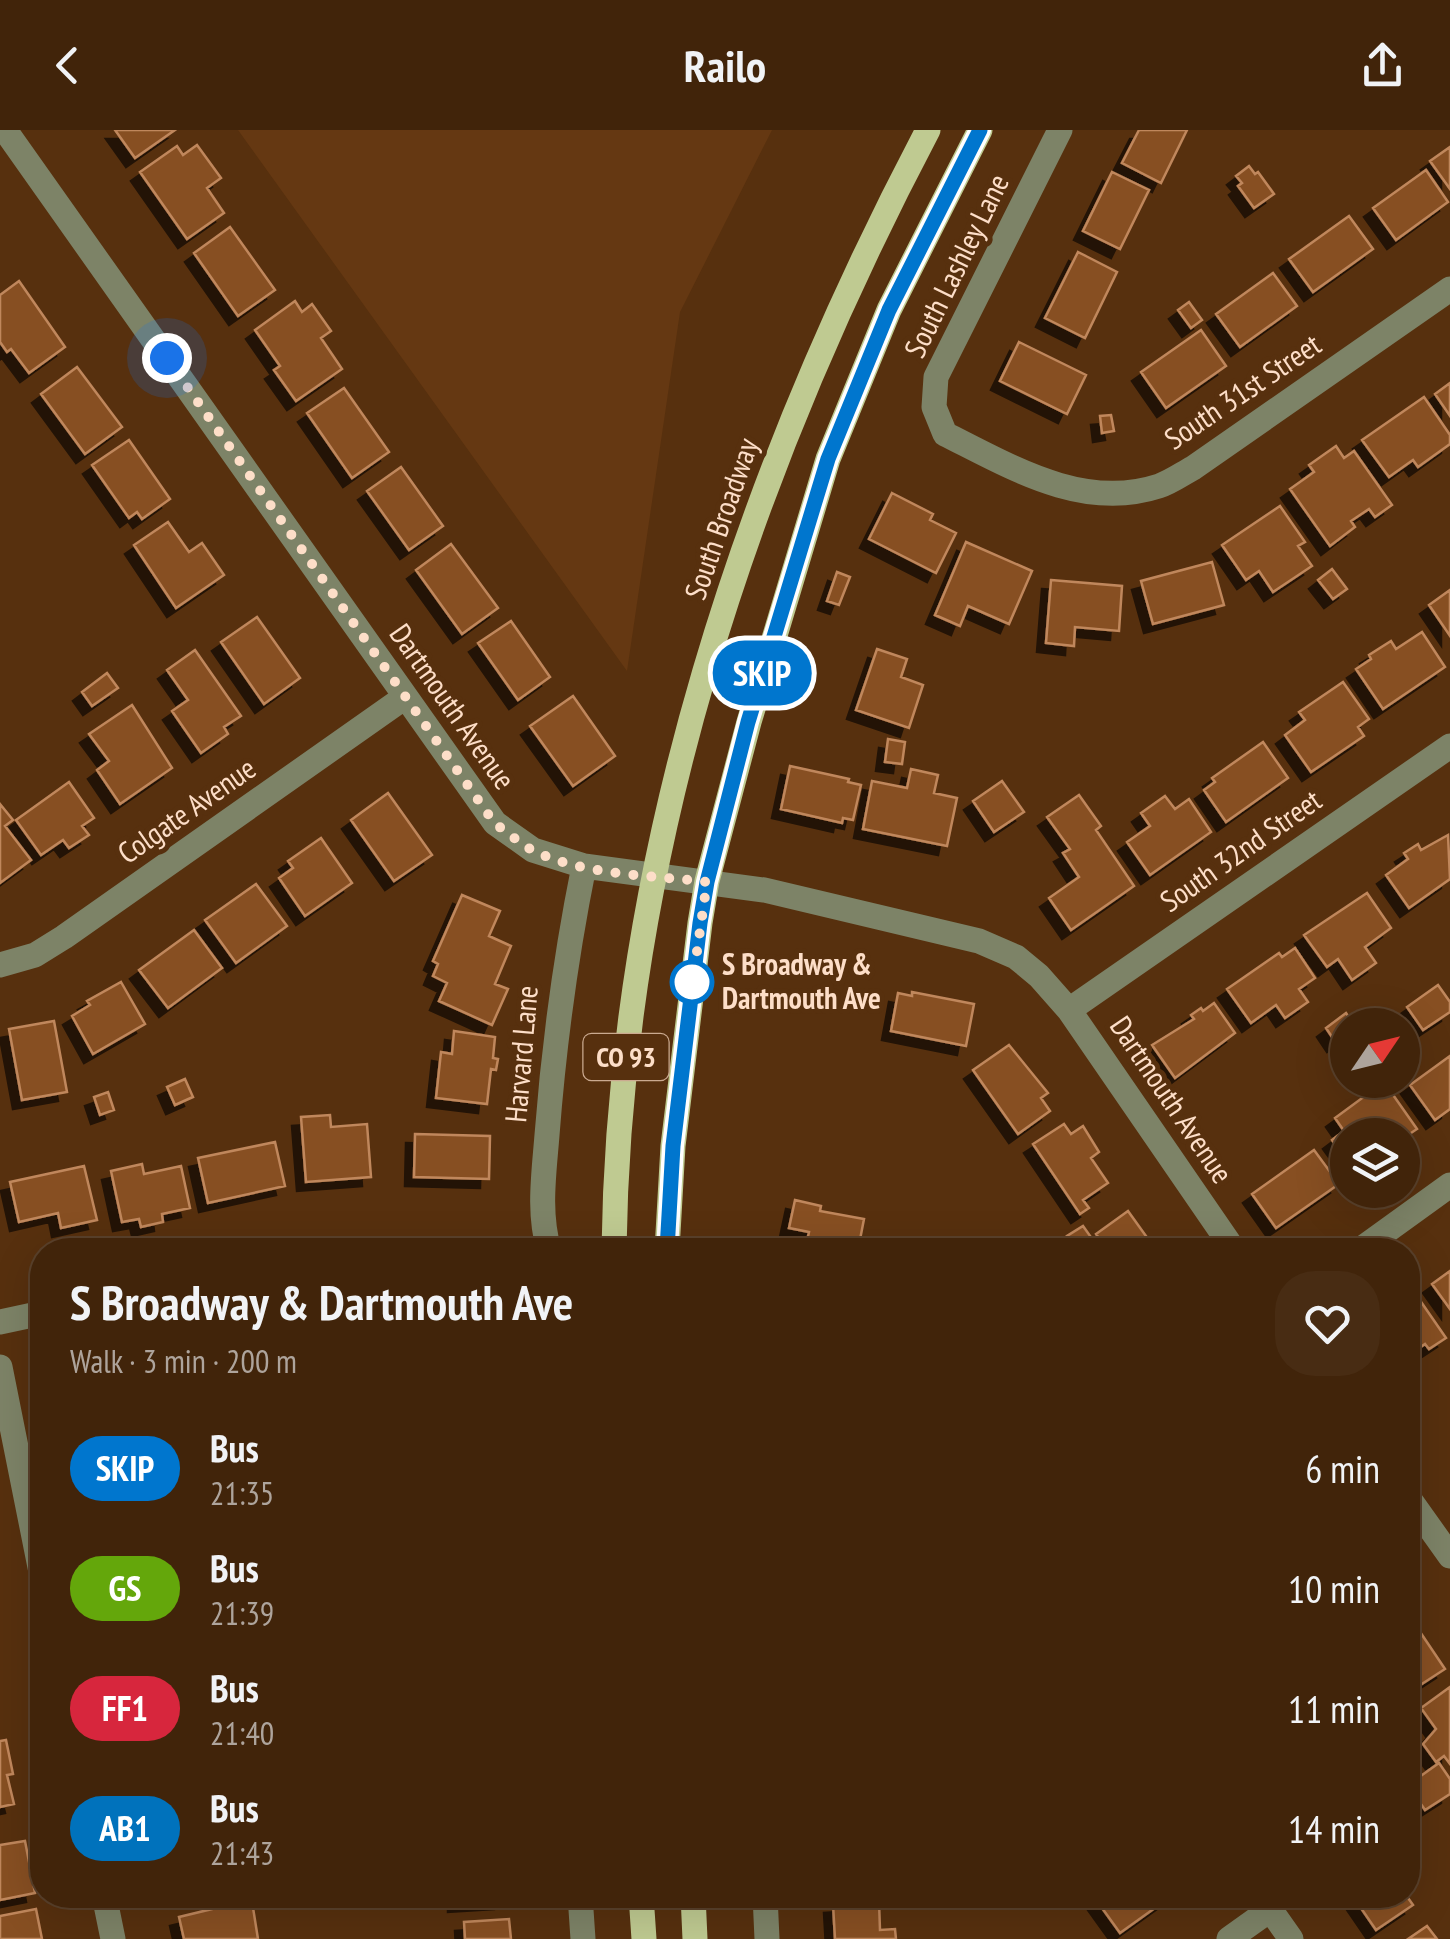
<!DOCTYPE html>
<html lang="en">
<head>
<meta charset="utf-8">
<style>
  :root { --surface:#41240a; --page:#482c13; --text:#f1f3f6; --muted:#aea49c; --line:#5a412b }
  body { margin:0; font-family:"PT Sans Narrow",sans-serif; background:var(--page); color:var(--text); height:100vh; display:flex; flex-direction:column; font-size:38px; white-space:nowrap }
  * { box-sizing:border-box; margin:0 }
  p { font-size:32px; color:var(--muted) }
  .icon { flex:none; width:55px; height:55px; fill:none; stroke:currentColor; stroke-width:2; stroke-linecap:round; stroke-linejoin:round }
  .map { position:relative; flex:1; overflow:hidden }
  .drawer { position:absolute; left:30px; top:1108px; width:1390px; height:670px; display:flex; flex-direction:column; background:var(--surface); border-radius:40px; box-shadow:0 10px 40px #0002,0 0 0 2px var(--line) }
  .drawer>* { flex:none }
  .badge { padding:0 20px; border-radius:32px; font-size:35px; line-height:65px }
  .needle { width:65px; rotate:55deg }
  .tools { position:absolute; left:1330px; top:878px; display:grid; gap:20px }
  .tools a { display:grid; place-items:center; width:90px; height:90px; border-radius:50%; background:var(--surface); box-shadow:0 10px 40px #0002,0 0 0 2px var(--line); font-size:50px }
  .you { position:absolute; width:50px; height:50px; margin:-25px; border:8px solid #fff; border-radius:50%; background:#1a73e8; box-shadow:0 0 0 15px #1a73e833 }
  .map>.badge { position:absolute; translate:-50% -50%; box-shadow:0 0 0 5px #fff }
  .round { display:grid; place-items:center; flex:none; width:105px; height:105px; border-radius:40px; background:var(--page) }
  .head { display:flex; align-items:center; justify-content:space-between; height:170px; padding:0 40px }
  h1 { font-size:48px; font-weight:700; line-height:75px }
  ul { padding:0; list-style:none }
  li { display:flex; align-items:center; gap:30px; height:120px; padding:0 40px }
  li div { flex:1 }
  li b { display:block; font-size:38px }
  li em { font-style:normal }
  li .badge { min-width:110px; font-weight:700; text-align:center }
  header { display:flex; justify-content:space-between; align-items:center; height:130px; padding:0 40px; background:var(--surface); font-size:45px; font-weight:700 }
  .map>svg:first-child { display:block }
  .built { fill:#653812 }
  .building { fill:#875024; stroke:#c0875c; stroke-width:2.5; filter:url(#shadow) }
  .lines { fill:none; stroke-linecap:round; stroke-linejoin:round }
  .minor { stroke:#7d8367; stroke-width:25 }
  .major { stroke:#bfca91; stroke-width:25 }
  .line-casing { stroke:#fff; stroke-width:22 }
  .line { stroke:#0076ce; stroke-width:15 }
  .walk { stroke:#fddec8; stroke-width:10; stroke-dasharray:0 18 }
  .stop-dot { fill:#fff; stroke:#0076ce; stroke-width:5 }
  .labels { text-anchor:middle; stroke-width:10; stroke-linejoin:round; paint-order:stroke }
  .shield { fill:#57300e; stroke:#cbaa90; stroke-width:2.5 }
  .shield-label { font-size:28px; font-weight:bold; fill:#fddec8 }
  .street-label { font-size:30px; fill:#fddec8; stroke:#57300e }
  .stop-label { font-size:30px; font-weight:bold; fill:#fddec8; stroke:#57300e; text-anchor:start }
</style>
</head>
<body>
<header><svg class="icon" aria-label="back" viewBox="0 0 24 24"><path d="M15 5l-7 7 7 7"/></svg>Railo<svg class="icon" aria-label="share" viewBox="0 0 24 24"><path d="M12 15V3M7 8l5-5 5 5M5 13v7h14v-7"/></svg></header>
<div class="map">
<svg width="1450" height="1809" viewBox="0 0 1450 1809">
  <defs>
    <filter id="shadow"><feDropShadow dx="-9" dy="9" stdDeviation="0" flood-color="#0009"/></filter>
  </defs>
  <rect width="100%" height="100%" fill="#57300e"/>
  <path class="built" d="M238,0h534l-92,182 -53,359z"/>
  <path class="building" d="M115,0h60l-40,28z
    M1139,0h48l-26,53 -39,-20z
    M197,15l24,33 -14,10 17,25 -37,26 -47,-67 37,-26 6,9z
    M1450,17v42l-20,-28z
    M1249,36l6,8 3,-2 16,22 -20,14 -16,-22 4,-3 -6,-7z
    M1426,40l22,32 -52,38 -23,-32z
    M1112,42l37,18 -29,59 -37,-18z
    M1349,86l24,33 -60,43 -24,-33z
    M230,97l45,63 -37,26 -44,-63z
    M1078,122l39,20 -32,66 -40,-20z
    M1273,143l24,33 -57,41 -24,-33z
    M19,151l46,66 -36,26 -18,-24 -4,3 -7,-10v-47z
    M295,171l7,11 10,-8 19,27 -10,7 21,31 -46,32 -22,-31 6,-4 -25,-36z
    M1189,172l13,18 -11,8 -13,-18z
    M1201,200l25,36 -60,42 -25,-36z
    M1019,212l67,33 -19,39 -67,-33z
    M77,237l45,60 -37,27 -44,-60z
    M1450,253v33l-15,-22z
    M344,258l45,64 -37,26 -45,-65z
    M1424,267l26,38v9l-32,23 -5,-7 -24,17 -27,-37z
    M1111,285l3,16 -12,2 -2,-17z
    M129,310l41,59 -28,20 -5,-7 -8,6 -37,-53z
    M1336,316l8,12 10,-7 38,54 -17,12 -6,-8 -18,12 4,6 -25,19 -40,-57 24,-17 -5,-7z
    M401,337l42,59 -34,24 -42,-59z
    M892,363l41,21 -3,6 26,13 -20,40 -67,-34z
    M1280,376l25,36 -7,4 14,20 -39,26 -14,-21 -13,9 -24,-35z
    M168,392l21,30 13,-9 22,32 -48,33 -42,-63z
    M966,412l66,29 -23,53 -41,-18 -8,20 -25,-11z
    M451,414l47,64 -36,26 -46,-64z
    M1212,432l12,43 -71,19 -12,-43z
    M1332,439l15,20 -14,10 -15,-19z
    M837,442l13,5 -11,28 -12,-4z
    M1051,450l71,6 -3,45 -44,-4 -1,19 -28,-3z
    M1450,460v46l-21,-31z
    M257,487l43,61 -36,26 -43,-62z
    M511,491l39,56 -32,23 -40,-57z
    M1422,502l23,35 -62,42 -27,-40 15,-10 -2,-4 22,-14 5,8z
    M877,519l30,10 -6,18 22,8 -14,43 -53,-18z
    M195,520l46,66 -17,11 4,7 -27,19 -29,-42 16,-11 -21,-30z
    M107,543l11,15 -26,18 -10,-14z
    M1343,552l26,37 -11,8 6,9 -53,36 -26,-37 20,-15 -6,-8z
    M573,566l42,60 -42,30 -43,-60z
    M132,575l40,63 -52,36 -23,-34 12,-9 -20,-27z
    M888,609l17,3 -3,22 -17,-2z
    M1263,612l25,36 -62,44 -22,-32 11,-8 -3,-4z
    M790,636l59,13 -1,3 13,3 -8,35 -10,-2 -1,5 -61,-14z
    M911,639l27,6 -4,18 23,5 -10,48 -84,-17 9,-48 35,7z
    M1002,651l22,31 -30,20 -21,-31z
    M69,652l25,36 -12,8 7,9 -20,13 -6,-8 -22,15 -25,-35z
    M388,663l44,62 -38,26 -43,-61z
    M1079,665l22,31 -5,4 38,56 -63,44 -22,-32 30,-21 -16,-24 7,-4 -23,-32z
    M1165,666l10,13 14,-10 22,33 -61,43 -23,-33 23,-16 -9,-13z
    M0,674l13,16 -8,6 26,34 -31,23z
    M1448,705l2,44 -41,29 -23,-33 22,-16 -4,-6 14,-9 3,6z
    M321,708l31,45 -47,33 -26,-38 14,-10 -5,-7z
    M256,754l31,42 -51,37 -31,-43z
    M1367,763l24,35 -26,19 11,16 -24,17 -14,-21 -11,8 -23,-32z
    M462,765l38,16 -11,25 22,10 -16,38 13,5 -16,36 -53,-24 8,-18 -14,-7 5,-12 -5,-3z
    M194,800l28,38 -54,40 -29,-38z
    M1295,818l20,30 -16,11 9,13 -23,16 -9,-13 -25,18 -24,-34 52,-36 3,4z
    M121,852l24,42 -52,30 -21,-38 18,-11 -3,-4z
    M1438,855l12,17v10l-27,18 -16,-23z
    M912,862l62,12 -8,42 -75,-15 7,-38 14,3z
    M1214,873l21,30 -60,45 -23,-33 42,-26 -3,-4 10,-7 2,3z
    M1346,883l8,12h-6v10l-12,8 -10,-15z
    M54,891l13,71 -45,8 -13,-71z
    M454,901l41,6 -2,21 5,1 -2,11 -5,-1 -4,35 -51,-6 5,-46 11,2z
    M1009,915l39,48 -7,5 9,13 -32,23 -45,-64z
    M1450,926v53l-15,11 -25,-35z
    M185,949l8,18 -18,8 -8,-18z
    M1384,952l33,47 -15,10v-4h-54v27l-16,-22 12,-9 -9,-13z
    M108,962l6,18 -14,5 -6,-18z
    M330,985l1,12 36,-3 4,53 -65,5 -5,-65z
    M1064,994l7,10 12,-8 16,26 -8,6 17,25 -25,17 6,8 -9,6 -47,-70z
    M415,1004l75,2 -1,43 -75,-2z
    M275,1012l10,44 -77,17 -10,-45z
    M1314,1020l25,34 -63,44 -24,-34z
    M142,1034l2,10 37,-8 9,42 -28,6 1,8 -22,5 -2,-8 -17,3 -11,-51z
    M84,1036l13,54 -36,8 -3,-15 -39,9 -9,-40z
    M795,1070l26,6 -1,5 44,8 -6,31h-53l4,-18 -20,-4z
    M1128,1081l28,39h-49l-11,-16z
    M1083,1096l10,14 -17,10 -9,-14z
    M1450,1141v38l-18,-25z
    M1417,1166l29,42 -17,11 -4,-5 -17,12v-54z
    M1408,1484l37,55 -37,24z
    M1450,1557v77l-6,-8 -8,6 -13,-18 13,-15 -15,-21z
    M6,1610l7,34 -6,1 7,29 -14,3v-66z
    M1439,1633l11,16v15l-25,16 -17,-25z
    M25,1711l10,52 -35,7v-55z
    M208,1765h43l7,44h-74l-5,-22 33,-8z
    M457,1765h46v5l-46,3z
    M1106,1765h67l-53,38 -23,-32z
    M1352,1765h54l7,10 -37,25z
    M879,1771l1,29 15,-1 1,10h-61l-2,-35z
    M36,1779l6,30h-42v-23z
    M509,1789l2,20h-46l-1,-17z
    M1427,1796l10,13h-29z"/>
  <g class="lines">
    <path class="minor" d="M5,0l490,693 38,27 51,16 180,24 215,51 37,16 23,19 30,34 165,240
      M1060,0l-124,247 -2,30 11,27c66,33 138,77 214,52 12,-4 23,-12 34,-18l257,-179
      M0,835l35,-10 29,-18 341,-240
      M1069,880l381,-264
      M549,1120c-11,-38 -5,-76 -2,-115 7,-91 19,-180 37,-269
      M1360,1120l90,-65
      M0,1192l42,-9
      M0,1237l42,210
      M1408,1367l42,59
      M104,1765l9,44
      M580,1765l3,44
      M765,1765l2,44
      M1260,1765l31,44
      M1229,1809l42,-30"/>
    <path class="major" d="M614,1120c5,-393 132,-775 314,-1120
      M667,1120l6,-104 27,-223 7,-42 42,-159 79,-263 61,-149 91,-180
      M641,1765l3,44
      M693,1765l2,44"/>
  </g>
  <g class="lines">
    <defs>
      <path id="line" d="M667,1120l6,-104 27,-223 7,-41 41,-160 80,-263 61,-149 91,-180"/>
    </defs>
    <use href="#line" class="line-casing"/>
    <use href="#line" class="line"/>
    <path class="walk" d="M167,228l328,466c13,8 25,20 39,27 51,25 118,24 173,31l-15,104v-4"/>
  </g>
  <circle class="stop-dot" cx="692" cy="852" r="20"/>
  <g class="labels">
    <rect class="shield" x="583.5" y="904" width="85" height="46" rx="8"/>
    <g class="shield-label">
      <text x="626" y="937">CO 93</text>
    </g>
    <g class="street-label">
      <text transform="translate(957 136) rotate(-64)" y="10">South Lashley Lane</text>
      <text transform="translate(1243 262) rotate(-34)" y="10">South 31st Street</text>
      <text transform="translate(722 389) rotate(-71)" y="10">South Broadway</text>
      <text transform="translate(452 577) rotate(55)" y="10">Dartmouth Avenue</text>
      <text transform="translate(187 681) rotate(-35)" y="10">Colgate Avenue</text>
      <text transform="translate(1241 721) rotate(-35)" y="10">South 32nd Street</text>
      <text transform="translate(522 924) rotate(-85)" y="10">Harvard Lane</text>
      <text transform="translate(1171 970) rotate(56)" y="10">Dartmouth Avenue</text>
    </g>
    <g class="stop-label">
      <text x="722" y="845">S Broadway &amp;<tspan x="722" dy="34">Dartmouth Ave</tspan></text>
    </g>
  </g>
</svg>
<div class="tools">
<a><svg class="needle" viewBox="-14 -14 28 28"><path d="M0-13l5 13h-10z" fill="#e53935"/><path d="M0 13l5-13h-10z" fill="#aea49c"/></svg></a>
<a><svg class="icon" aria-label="layers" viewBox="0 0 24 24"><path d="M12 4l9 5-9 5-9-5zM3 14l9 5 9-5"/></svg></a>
</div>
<div class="you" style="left:167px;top:228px"></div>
<b class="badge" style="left:762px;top:543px;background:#0076ce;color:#fff">SKIP</b>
<section class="drawer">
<div class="head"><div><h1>S Broadway &amp; Dartmouth Ave</h1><p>Walk · 3 min · 200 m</p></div><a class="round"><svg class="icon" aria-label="heart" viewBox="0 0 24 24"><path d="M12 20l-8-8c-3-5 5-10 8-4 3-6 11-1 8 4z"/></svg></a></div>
<ul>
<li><span class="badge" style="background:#0076ce;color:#fff">SKIP</span><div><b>Bus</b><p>21:35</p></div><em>6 min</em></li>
<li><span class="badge" style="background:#64a70b;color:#fff">GS</span><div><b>Bus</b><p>21:39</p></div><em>10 min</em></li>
<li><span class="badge" style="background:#d7263d;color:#fff">FF1</span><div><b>Bus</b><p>21:40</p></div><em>11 min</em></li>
<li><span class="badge" style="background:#0072bc;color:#fff">AB1</span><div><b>Bus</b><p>21:43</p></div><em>14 min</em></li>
</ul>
</section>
</div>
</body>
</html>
